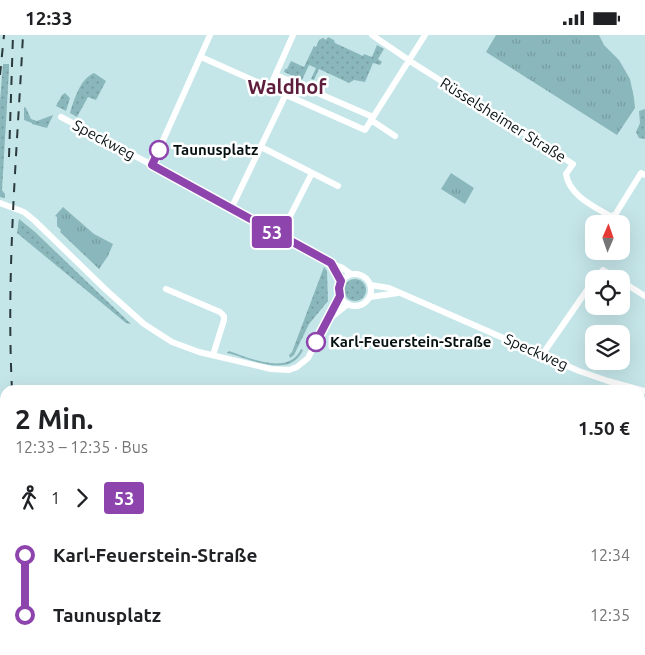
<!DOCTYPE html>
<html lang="de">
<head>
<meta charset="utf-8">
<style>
  :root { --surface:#fff; --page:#f2f2f2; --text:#202124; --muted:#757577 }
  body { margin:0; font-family:Ubuntu,sans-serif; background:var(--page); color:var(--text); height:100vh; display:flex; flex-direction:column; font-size:19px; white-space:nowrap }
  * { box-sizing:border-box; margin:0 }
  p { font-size:16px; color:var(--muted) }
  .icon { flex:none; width:28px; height:28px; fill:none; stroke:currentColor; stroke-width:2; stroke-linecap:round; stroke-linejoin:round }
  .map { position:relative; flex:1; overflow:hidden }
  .side { position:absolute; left:0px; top:350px; width:645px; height:270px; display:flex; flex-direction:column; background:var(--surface); border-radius:15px 15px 0 0; box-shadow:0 5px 20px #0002 }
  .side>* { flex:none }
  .badge { padding:0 10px; border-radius:4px; font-size:18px; line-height:32px }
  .needle { width:32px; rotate:2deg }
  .tools { position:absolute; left:585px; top:180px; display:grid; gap:10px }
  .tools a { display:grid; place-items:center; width:45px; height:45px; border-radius:10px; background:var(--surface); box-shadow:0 5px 20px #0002; font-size:25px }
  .map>.badge { position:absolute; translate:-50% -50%; box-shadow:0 0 0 2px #fff }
  .legs { display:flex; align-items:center; gap:8px; height:55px; padding:0 15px; font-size:16px }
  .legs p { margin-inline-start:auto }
  .summary { display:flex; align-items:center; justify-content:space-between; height:85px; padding:0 15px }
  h1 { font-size:28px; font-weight:700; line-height:38px }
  ul { padding:0 15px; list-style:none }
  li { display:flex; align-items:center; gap:18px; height:60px; font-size:19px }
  li i { display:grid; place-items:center; width:8px; height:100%; margin:0 6px; background:currentColor }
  li i::after { content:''; width:12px; height:12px; margin:-6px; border:4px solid; border-radius:50%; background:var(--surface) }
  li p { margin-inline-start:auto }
  li:first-child i { background:linear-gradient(#0000 50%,currentColor 0) }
  li:last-child i { background:linear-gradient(currentColor 50%,#0000 0) }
  .status { display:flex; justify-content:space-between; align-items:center; height:35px; padding:0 25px; background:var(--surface); direction:ltr }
  .status svg { height:14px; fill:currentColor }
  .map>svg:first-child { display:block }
  .grass { fill:url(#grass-dots) }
  .park { fill:url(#park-tufts) }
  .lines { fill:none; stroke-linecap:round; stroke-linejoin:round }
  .minor { stroke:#fff; stroke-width:6 }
  .rail { stroke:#2a393b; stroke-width:2; stroke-dasharray:9 9; stroke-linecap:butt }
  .line-1-casing { stroke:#fff; stroke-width:11 }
  .line-1 { stroke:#8e44ad; stroke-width:8 }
  .stop-1-dot { fill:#fff; stroke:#8e44ad; stroke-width:2.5 }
  .labels { text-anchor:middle; stroke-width:5; stroke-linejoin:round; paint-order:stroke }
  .street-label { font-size:15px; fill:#051011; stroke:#fff }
  .stop-label { font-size:15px; font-weight:bold; fill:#051011; stroke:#fff; text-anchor:start }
  .district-label { font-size:20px; font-weight:bold; fill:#5e1d3c; stroke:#fff }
</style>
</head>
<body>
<div class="status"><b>12:33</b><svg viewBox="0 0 49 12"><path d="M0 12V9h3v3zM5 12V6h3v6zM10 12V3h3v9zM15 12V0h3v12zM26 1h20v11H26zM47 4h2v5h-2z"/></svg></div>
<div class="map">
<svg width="645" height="620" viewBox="0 0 645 620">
  <defs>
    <pattern id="grass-dots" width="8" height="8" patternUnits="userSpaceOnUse" patternTransform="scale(1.25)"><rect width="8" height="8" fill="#8ab7bb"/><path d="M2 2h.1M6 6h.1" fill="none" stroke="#769ca0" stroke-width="1.8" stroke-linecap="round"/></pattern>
    <pattern id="park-tufts" width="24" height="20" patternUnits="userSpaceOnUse" patternTransform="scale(1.25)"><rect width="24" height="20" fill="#8ab7bb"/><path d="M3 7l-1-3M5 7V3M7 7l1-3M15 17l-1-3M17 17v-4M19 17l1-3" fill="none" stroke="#769ca0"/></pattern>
  </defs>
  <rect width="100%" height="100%" fill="#c5e6e9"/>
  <path class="grass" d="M328,2l6,3 1,3 28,13 1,-2 8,3 5,-12 7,4 -6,10 4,3 -2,3 -7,-2 -8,19 -11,-2 -5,3 -30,-14 -5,11 -3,-1 5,-11 -7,-3 -7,15 -18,-8 1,-3h2l4,-8 13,6 10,-21 2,1 3,-7 4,-2 3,2z
    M3,29h6v6l-7,120 3,4v4l-5,-1v-96z
    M94,38l12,8 -10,19 -8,-3 -11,20 -7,-4c4,-13 10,-34 24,-40z
    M65,58l5,5 -4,13 -10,-5 6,-11z
    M24,72l2,1 5,11 6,2 16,-6 -6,13 -15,-4v-1l-8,-3z
    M645,74v30l-6,-1 -3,-6 4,-9 -1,-12z
    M19,184l16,13 96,92 -5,-1 -109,-90z
    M324,232l3,4 1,30 -19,23 -15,31 -4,3 -1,-3 3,-3z
    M344 255a11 11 0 1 1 22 0a11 11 0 1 1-22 0Z
    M301,314l2,1c-13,30 -54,8 -76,3l2,-2c20,7 60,25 72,-2z"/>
  <path class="park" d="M496,0h103l5,10 15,15 11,19 4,19 1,10 -18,27 -131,-83z
    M451,138l23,15 -9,16 -24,-15z
    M63,172l31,27 19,10 -5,12 -9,13 -39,-37 1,-2 -4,-4v-9l-2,-1z"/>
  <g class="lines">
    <path class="minor" d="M372,0l44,30 157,99 -7,10c3,21 27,32 44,42l5,-1 26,-42 4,2
      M201,22l164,73 60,-95
      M276,40l97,42
      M270,52l23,-52
      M61,82l91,48 152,84 27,15 10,3 10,7
      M371,85l24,16
      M261,112l77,39
      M152,130l58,-130
      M0,168l24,9 11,9 70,68 39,35 28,18 27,10 72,17 18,1 8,-3 11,-9 32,-62
      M231,174l55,-115
      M280,201l32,-63
      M331,229l10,17
      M339 255a16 16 0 1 1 32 0a16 16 0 1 1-32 0Z
      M594,244l9,-9 15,9
      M621,246l24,15
      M371,250l18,3 190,83 29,10 37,10
      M166,254l54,23 4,4v4l-11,35
      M370,262l28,-4
      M327,286l21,-17
      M542,320l52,-75
      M640,424l5,-17
      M0,523l5,-1
      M96,615l2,5
      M593,620v-5"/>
    <path class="rail" d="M0,40l4,-40
      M9,122l4,-122
      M12,355c-6,-118 5,-237 11,-355
      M86,615l3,5"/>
  </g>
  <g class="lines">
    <defs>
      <path id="line-1" d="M159,115l-7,15 179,98 10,18 -2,7 1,8 -24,46"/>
    </defs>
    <use href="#line-1" class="line-1-casing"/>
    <use href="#line-1" class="line-1"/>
  </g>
  <g class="stop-1-dot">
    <circle cx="159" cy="115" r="9"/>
    <circle cx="316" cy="307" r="9"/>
  </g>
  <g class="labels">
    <g class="street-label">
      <text transform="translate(503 85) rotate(32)" y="5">Rüsselsheimer Straße</text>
      <text transform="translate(104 105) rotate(28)" y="5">Speckweg</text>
      <text transform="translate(536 317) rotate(24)" y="5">Speckweg</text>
    </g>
    <g class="stop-label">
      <text x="173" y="120">Taunusplatz</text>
      <text x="330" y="312">Karl-Feuerstein-Straße</text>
    </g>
    <g class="district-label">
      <text x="287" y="59">Waldhof</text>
    </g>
  </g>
</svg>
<div class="tools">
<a><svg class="needle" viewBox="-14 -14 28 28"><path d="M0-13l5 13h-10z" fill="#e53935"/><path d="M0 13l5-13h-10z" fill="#757577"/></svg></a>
<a><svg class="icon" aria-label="locate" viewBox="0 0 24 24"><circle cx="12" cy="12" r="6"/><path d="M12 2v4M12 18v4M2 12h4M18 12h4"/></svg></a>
<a><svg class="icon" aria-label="layers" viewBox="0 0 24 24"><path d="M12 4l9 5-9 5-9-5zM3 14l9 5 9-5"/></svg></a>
</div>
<b class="badge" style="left:272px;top:197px;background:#8e44ad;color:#fff">53</b>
<section class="side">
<div class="summary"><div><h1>2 Min.</h1><p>12:33 – 12:35 · Bus</p></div><b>1.50 €</b></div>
<div class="legs"><svg class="icon" aria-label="walk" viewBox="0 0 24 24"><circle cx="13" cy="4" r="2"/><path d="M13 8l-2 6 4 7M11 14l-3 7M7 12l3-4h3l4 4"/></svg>1<svg class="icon" aria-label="forward" viewBox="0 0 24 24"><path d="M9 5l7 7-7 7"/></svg><b class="badge" style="background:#8e44ad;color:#fff">53</b></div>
<ul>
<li><i style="color:#8e44ad"></i><b>Karl-Feuerstein-Straße</b><p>12:34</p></li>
<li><i style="color:#8e44ad"></i><b>Taunusplatz</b><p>12:35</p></li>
</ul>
</section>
</div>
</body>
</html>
